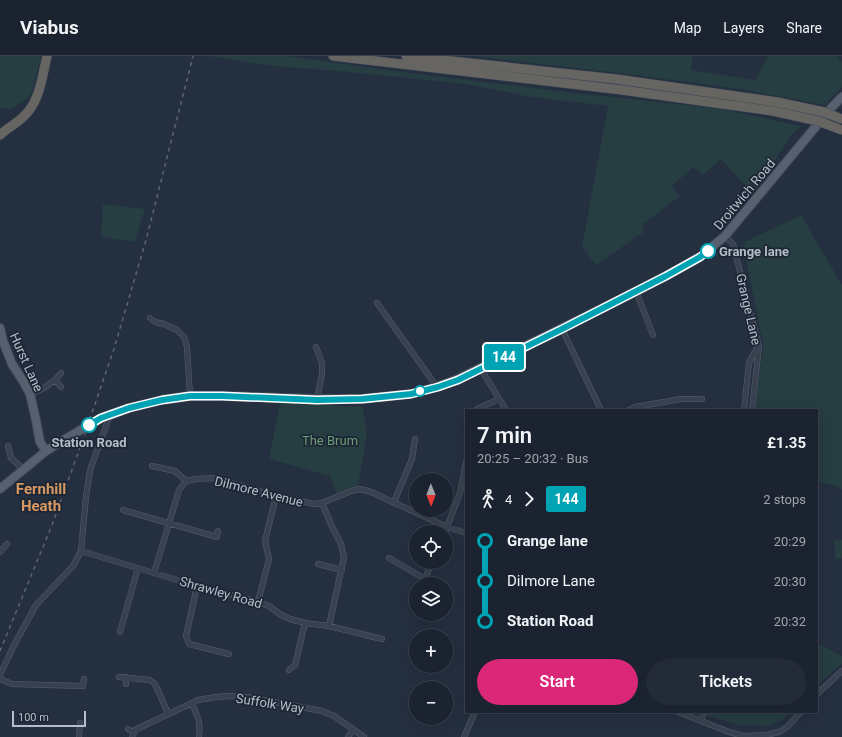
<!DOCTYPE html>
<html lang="en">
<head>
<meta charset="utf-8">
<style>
  :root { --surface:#1b2330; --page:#242b38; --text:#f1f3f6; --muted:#a0a4ab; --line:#39404c; --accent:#db2777 }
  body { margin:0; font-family:Roboto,sans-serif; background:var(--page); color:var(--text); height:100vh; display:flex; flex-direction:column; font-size:15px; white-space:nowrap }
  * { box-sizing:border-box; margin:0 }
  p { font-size:13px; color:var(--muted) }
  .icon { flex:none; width:22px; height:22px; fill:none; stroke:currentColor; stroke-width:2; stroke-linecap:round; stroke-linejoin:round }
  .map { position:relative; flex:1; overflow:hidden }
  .sheet { position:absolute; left:465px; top:353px; width:353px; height:304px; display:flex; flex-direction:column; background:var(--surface); border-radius:0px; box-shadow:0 4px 16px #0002,0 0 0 1px var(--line) }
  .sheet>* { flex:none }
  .badge { padding:0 8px; border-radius:3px; font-size:14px; line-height:26px }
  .needle { width:26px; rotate:179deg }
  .tools { position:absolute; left:409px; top:417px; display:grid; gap:8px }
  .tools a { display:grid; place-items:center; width:44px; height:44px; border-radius:50%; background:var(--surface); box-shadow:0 4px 16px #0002,0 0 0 1px var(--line); font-size:20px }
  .scale { position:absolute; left:12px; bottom:10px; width:74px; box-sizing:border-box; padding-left:4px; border:2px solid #b5bcca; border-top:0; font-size:11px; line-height:14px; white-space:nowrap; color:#b5bcca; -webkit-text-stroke:3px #1d2635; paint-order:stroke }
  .map>.badge { position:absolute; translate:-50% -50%; box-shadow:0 0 0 2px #fff }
  .legs { display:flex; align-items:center; gap:6px; height:44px; padding:0 12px; font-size:13px }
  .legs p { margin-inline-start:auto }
  .summary { display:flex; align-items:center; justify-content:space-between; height:68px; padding:0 12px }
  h1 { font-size:22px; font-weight:600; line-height:30px }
  .primary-button { display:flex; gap:8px; margin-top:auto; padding:8px 12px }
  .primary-button a { flex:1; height:46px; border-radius:24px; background:var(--accent); color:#fff; font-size:16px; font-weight:600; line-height:46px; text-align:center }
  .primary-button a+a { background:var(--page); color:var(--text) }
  ul { padding:0 12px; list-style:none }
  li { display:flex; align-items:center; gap:14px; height:40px; font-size:15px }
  li i { display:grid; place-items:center; width:6px; height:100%; margin:0 5px; background:currentColor }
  li i::after { content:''; width:10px; height:10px; margin:-5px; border:3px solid; border-radius:50%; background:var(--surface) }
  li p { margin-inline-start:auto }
  li:first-child i { background:linear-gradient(#0000 50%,currentColor 0) }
  li:last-child i { background:linear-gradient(currentColor 50%,#0000 0) }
  header { display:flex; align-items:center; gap:24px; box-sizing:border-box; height:56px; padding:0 20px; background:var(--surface); border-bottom:1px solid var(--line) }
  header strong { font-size:19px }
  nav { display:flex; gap:22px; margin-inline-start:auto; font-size:14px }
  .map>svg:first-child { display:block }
  .green { fill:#263d41 }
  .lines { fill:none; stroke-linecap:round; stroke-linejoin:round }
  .minor-casing { stroke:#565f6d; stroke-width:6 }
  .primary-casing { stroke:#424a59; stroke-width:10 }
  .trunk-casing { stroke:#434c5a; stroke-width:10 }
  .minor { stroke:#394150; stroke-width:5 }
  .primary { stroke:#57606f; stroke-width:8 }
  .trunk { stroke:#666562; stroke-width:9 }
  .rail { stroke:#5a6577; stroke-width:1.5; stroke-dasharray:4 4; stroke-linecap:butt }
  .primary-bridge-casing { stroke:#424a59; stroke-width:10; stroke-linecap:butt }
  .trunk-bridge-casing { stroke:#434c5a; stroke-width:10; stroke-linecap:butt }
  .primary-bridge { stroke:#57606f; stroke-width:8 }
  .trunk-bridge { stroke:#666562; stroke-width:9 }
  .line-1-casing { stroke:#fff; stroke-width:9 }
  .line-1 { stroke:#00a3b4; stroke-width:6 }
  .stop-1-dot { fill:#fff; stroke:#00a3b4; stroke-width:2 }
  .labels { text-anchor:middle; stroke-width:3.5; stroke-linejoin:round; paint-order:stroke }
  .street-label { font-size:13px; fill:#b5bcca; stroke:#1d2635 }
  .stop-label { font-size:13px; font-weight:bold; fill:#b5bcca; stroke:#1d2635; text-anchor:start }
  .park-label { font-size:13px; fill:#6c9c78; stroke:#1d2635 }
  .quarter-label { font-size:15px; font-weight:bold; fill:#d79963; stroke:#1d2635 }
</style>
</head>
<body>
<header>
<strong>Viabus</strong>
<nav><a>Map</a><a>Layers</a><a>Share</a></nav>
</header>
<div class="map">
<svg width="842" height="681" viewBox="0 0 842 681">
  <rect width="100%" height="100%" fill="#242f40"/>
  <path class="green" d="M0,0h41l-9,36 -4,6 -17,11 -11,-1z
    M208,0h79l115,16 191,23 124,13 85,18 -10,8 -39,60 -32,-35 -18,16 -10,-8 -21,19 8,10 -38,29 2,7 -48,33 -14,-19 26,-140 -77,-9 -66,-13 -116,-12 -76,-6z
    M472,0h221l-2,14 64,10 13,-24h68l6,6v25l-17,18 -85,-16 -114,-15z
    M103,148l42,5 -10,33 -34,-5z
    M801,159l41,70v204l-12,-5 -13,-2v-72h-62l8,-65 -20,-102z
    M280,346l83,5 4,27 -9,52 -14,4 -7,4 -7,-18 -61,-17z
    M842,484v18l-7,1 -1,-18z
    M817,587l25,13v8l-25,21z
    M706,656h85l-12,10 -12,4 -28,-1 -34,-10z"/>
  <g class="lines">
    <defs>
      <path id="minor" d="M725,180l8,8 26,102 -7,64
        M636,235l17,44
        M377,247l60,84
        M150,262l5,4 9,2 13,6 7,7 3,10 3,49
        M562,273l39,81
        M316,291l6,16v11l-5,25
        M481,313l25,41
        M61,317l-6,7 6,7
        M30,338l14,-6 11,-8
        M477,353l22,-10
        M629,354l6,-3 46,-8h21
        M744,354l5,-47 8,-15
        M8,390l3,12 12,11
        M152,410l23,5 11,10
        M394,446l18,-43 3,-20
        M322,447l11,26 8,15 3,13 -15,69
        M123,454l94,27 1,-6
        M445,476l15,-39 6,-31
        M81,495l116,35 61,16 11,4 12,9 9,4 15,4 24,3 53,13
        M0,496l7,-8
        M389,502l36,21v5
        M318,508l24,6
        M154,517l25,-83 7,-9 10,-2 18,-1 62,18 38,8 8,-1 29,-12 9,-2 11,3 76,35 19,6
        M425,523l7,-17
        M197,530l-11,50 3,8 40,10
        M258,546l11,-43 -4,-18 11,-45
        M120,576l18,-64
        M289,614l6,-5 10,-42
        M0,619l13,-28 23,-42 37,-39 8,-15 5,-54 4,-27 20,-55
        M119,621l31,3 5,4 13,29
        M126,621v7
        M0,623l12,5 71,2 1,-7
        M817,638l25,-23
        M192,647c5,13 9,18 7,33
        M678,656l51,20 14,4 23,-1 13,-3 8,-5 14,-15
        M701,664l3,-8
        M128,673l6,4
        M79,681l1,-14
        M132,681l3,-7 6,-3 51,-24 6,-3 18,-3 12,-1 20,1 74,14 12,5 30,21
        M348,681l5,-7
        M464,681l11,-25"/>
      <path id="primary" d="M0,272l3,13 9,23 11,17 7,13 6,26 4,22 6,9
        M101,362l28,-10 33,-8 28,-4h32l95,3h45l49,-5 26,-7 21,-8 149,-73 59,-30 34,-19 25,-21 107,-129 10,-10
        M0,433l46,-38 21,-13"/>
      <path id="trunk" d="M333,0l289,34 151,21
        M406,0l210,23 161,23
        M0,79c7,-7 16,-11 23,-18 17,-15 19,-40 24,-61"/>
    </defs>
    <use href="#minor" class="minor-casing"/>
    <use href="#primary" class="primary-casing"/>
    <use href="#trunk" class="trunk-casing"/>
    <use href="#minor" class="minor"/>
    <use href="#primary" class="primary"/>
    <use href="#trunk" class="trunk"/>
    <path class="rail" d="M0,595l52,-126 25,-69 37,-107 32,-109 47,-184"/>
    <defs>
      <path id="primary-bridge" d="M67,382l34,-20"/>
      <path id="trunk-bridge" d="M777,46l47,10 18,7
        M773,55l45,10 24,9"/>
    </defs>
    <use href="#primary-bridge" class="primary-bridge-casing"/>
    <use href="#trunk-bridge" class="trunk-bridge-casing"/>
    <use href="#primary-bridge" class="primary-bridge"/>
    <use href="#trunk-bridge" class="trunk-bridge"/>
  </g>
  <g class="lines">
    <defs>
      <path id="line-1" d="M89,369l12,-7 28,-10 33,-8 28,-4h32l95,4 45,-1 49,-5 27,-7 20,-7 104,-51 104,-53 34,-19 8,-6"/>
    </defs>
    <use href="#line-1" class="line-1-casing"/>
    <use href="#line-1" class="line-1"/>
  </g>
  <g class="stop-1-dot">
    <circle cx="708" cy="195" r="7"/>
    <circle cx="420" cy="335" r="5"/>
    <circle cx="89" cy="369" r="7"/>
  </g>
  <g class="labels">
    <g class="street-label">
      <text transform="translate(744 138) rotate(-50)" y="5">Droitwich Road</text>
      <text transform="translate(749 253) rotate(77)" y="5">Grange Lane</text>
      <text transform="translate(27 306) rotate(66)" y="5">Hurst Lane</text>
      <text transform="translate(259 435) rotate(14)" y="5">Dilmore Avenue</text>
      <text transform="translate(221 536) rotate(16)" y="5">Shrawley Road</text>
      <text transform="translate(270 647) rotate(9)" y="5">Suffolk Way</text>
    </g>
    <g class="stop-label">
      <text x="719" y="200">Grange lane</text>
      <text x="89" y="391" text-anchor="middle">Station Road</text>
    </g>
    <g class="park-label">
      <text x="330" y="389">The Brum</text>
    </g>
    <g class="quarter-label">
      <text x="41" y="438">Fernhill<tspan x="41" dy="17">Heath</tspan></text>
    </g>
  </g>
</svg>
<div class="tools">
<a><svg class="needle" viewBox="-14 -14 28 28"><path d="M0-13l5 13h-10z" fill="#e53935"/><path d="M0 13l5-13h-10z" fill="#a0a4ab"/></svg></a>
<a><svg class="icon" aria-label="locate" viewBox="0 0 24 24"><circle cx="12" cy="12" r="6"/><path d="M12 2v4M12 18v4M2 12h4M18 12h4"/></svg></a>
<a><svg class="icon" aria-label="layers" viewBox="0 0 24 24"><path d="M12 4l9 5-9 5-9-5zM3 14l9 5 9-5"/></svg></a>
<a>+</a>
<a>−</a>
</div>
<div class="scale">100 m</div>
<b class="badge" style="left:504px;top:301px;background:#00a3b4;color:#fff">144</b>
<section class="sheet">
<div class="summary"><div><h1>7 min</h1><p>20:25 – 20:32 · Bus</p></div><b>£1.35</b></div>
<div class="legs"><svg class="icon" aria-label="walk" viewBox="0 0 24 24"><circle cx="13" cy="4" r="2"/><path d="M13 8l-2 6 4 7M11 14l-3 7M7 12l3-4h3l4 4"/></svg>4<svg class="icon" aria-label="forward" viewBox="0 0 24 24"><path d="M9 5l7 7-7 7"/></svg><b class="badge" style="background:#00a3b4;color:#fff">144</b><p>2 stops</p></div>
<ul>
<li><i style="color:#00a3b4"></i><b>Grange lane</b><p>20:29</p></li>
<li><i style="color:#00a3b4"></i><span>Dilmore Lane</span><p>20:30</p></li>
<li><i style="color:#00a3b4"></i><b>Station Road</b><p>20:32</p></li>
</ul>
<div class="primary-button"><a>Start</a><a>Tickets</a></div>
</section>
</div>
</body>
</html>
